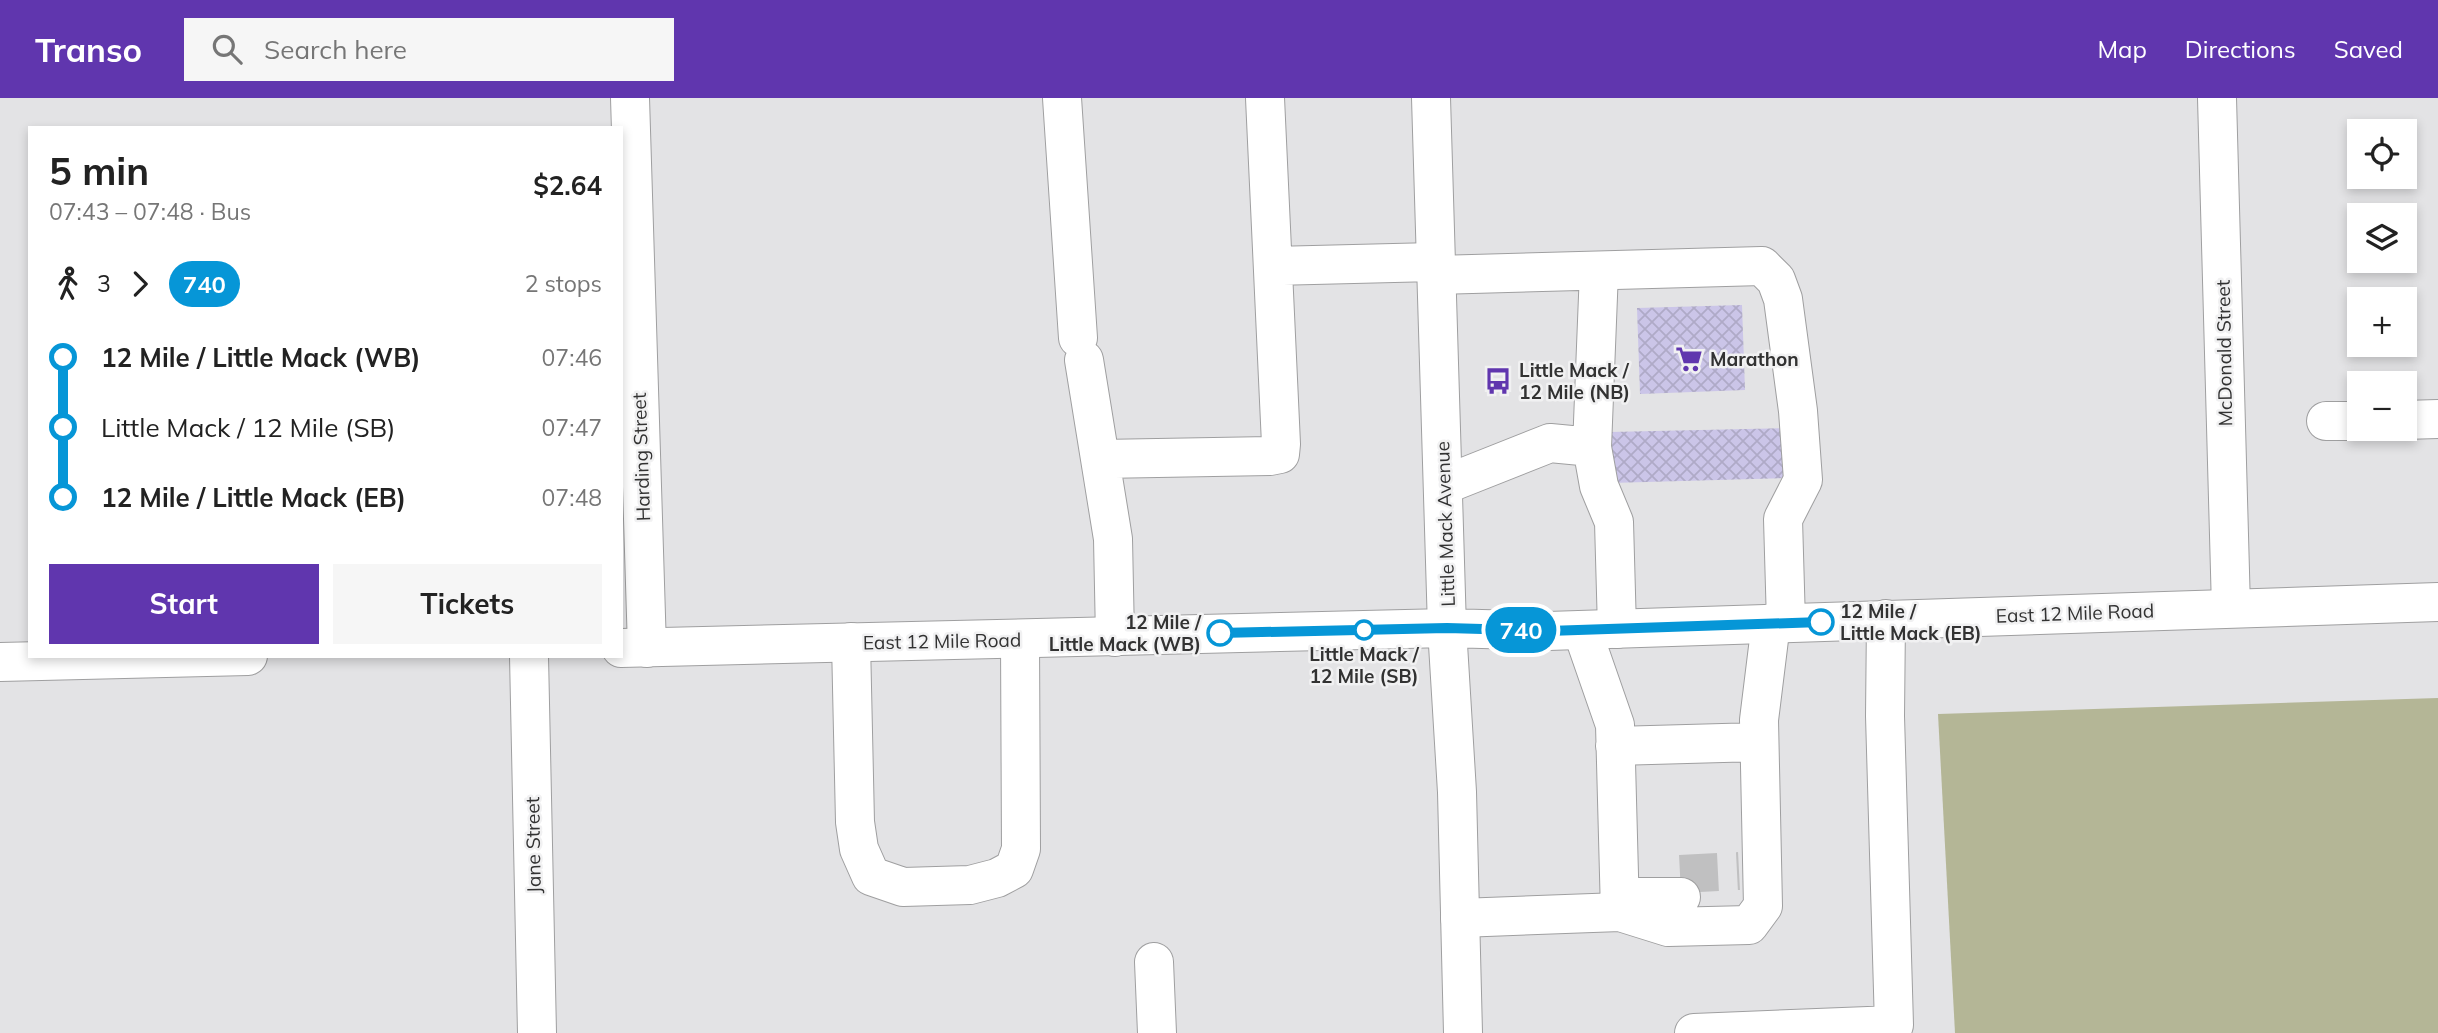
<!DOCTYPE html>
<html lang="en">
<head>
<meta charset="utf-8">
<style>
  :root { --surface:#fff; --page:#f6f6f6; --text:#222; --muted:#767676; --accent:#6036ae }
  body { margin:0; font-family:Mulish,sans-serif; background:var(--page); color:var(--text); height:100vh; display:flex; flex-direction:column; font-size:26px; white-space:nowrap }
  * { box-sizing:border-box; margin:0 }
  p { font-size:23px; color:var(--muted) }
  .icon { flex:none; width:38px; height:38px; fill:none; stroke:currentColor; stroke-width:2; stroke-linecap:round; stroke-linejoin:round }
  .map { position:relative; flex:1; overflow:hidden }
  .details { position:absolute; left:28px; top:28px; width:595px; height:532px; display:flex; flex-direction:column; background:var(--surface); border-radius:0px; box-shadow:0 4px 10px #0003 }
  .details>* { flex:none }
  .badge { padding:0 14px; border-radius:23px; font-size:24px; line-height:46px }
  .buttons { position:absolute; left:2347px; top:21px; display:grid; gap:14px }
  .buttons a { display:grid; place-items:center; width:70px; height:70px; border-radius:0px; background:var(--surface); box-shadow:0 4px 10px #0003; font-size:35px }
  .map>.badge { position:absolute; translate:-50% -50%; box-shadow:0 0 0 4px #fff }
  .legs { display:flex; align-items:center; gap:10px; height:77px; padding:0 21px; font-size:23px }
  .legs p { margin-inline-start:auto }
  .head { display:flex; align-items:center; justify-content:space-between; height:119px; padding:0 21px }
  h1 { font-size:38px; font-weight:700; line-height:52px }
  .button { display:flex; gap:14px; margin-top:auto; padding:14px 21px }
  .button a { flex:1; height:80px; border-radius:0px; background:var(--accent); color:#fff; font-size:28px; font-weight:700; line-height:80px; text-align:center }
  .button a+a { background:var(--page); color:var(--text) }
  ul { padding:0 21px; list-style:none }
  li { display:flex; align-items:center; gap:24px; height:70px; font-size:26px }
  li i { display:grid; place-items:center; width:10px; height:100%; margin:0 9px; background:currentColor }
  li i::after { content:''; width:18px; height:18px; margin:-9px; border:5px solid; border-radius:50%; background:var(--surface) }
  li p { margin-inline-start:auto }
  li:first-child i { background:linear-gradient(#0000 50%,currentColor 0) }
  li:last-child i { background:linear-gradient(currentColor 50%,#0000 0) }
  header { display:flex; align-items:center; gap:42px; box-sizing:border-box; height:98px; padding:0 35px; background:var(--accent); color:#fff }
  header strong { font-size:33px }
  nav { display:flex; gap:38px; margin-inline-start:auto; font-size:24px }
  .search { width:490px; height:63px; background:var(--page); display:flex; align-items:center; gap:18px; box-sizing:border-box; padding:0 24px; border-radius:0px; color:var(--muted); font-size:26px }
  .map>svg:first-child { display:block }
  .green { fill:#b4b696 }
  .building { fill:url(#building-cross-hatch) }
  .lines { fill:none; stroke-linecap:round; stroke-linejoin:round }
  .minor-tunnel { stroke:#c0c0c1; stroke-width:38; stroke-dasharray:38 19; stroke-linecap:butt }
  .minor-casing { stroke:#9f9fa0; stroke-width:40 }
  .major-casing { stroke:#9f9fa0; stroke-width:40 }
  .minor { stroke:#fff; stroke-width:38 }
  .major { stroke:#fff; stroke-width:38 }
  .line-1-casing { stroke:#fff; stroke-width:16 }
  .line-1 { stroke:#0696d7; stroke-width:10 }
  .stop-1-dot { fill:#fff; stroke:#0696d7; stroke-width:3.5 }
  .labels { text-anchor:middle; stroke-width:5; stroke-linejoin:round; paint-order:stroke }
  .street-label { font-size:19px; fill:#323232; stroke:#f1f1f2 }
  .poi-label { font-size:19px; font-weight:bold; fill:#323232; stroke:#f1f1f2; text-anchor:start }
  .stop-label { font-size:19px; font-weight:bold; fill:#323232; stroke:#f1f1f2; text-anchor:start }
</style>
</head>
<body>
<header>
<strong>Transo</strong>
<div class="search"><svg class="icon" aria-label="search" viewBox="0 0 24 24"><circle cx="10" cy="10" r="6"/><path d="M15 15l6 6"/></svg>Search here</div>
<nav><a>Map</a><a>Directions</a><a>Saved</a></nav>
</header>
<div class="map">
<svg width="2438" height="935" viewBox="0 0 2438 935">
  <defs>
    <pattern id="building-cross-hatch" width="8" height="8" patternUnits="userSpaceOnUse" patternTransform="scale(1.75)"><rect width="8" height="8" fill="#cbc5e8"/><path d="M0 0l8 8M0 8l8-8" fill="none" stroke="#afaac7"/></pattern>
  </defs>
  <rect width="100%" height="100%" fill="#e3e3e5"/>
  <path class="green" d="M2438,600v335h-483l-17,-319z"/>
  <path class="building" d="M1742,207l3,85 -105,4 -3,-86z
    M1786,330l1,50 -176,5 -1,-51z"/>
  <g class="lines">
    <path class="minor-tunnel" d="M1680,776l59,-3"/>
    <defs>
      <path id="minor" d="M630,0l17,550
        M1062,0l16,240
        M2217,0l14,510
        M1273,168l161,-4
        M1599,173l-7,176 7,39 15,36 3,107
        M1436,177l326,-9 14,14 7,19 15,112 5,69 -20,39 3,104
        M1084,262l29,179 2,98
        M2404,322l34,-1
        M2326,323h33
        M1101,361l169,-3 10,-2 1,-10 -16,-346
        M1444,387l106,-42 42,4
        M1582,532l33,95 5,187
        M851,544l4,180 4,27 12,27 32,11 67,-2 27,-7 17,-9 7,-20 -1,-209
        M529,558l8,377
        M1615,648l144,-4
        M1619,799h62
        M1460,820l160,-6 48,15 81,-2 14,-19 -4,-186 12,-97
        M1154,864l3,71
        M1694,935l200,-8 -9,-309 1,-97"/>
      <path id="major" d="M1431,0l16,530 10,164 6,241
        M621,550l826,-20 101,3 890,-29
        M0,564l248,-6"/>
    </defs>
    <use href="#minor" class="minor-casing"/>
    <use href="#major" class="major-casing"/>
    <use href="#minor" class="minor"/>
    <use href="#major" class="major"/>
  </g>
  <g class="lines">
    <defs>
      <path id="line-1" d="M1220,535l227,-5 101,3 273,-9"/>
    </defs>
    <use href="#line-1" class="line-1-casing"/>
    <use href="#line-1" class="line-1"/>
  </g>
  <defs>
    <symbol id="supermarket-bare" viewBox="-9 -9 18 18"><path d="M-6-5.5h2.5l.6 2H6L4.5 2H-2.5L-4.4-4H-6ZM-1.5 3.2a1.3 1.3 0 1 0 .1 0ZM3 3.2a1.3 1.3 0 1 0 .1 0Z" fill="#6036ae" stroke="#f1f1f2" stroke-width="2.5" paint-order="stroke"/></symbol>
    <symbol id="bus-bare" viewBox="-9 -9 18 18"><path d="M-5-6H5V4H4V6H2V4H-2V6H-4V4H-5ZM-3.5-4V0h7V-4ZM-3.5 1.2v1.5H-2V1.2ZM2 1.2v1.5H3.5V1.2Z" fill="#6036ae" stroke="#f1f1f2" stroke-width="2.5" paint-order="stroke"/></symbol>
  </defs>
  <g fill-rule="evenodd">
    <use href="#supermarket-bare" x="1670" y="242" width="38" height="38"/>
    <use href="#bus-bare" x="1479" y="264" width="38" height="38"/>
  </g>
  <g class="stop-1-dot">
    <circle cx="1821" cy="524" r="12"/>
    <circle cx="1364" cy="532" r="9"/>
    <circle cx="1220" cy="535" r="12"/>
  </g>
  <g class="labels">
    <g class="street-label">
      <text transform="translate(2224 255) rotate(-91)" y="7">McDonald Street</text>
      <text transform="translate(641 359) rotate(-92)" y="7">Harding Street</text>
      <text transform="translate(1445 426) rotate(-92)" y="7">Little Mack Avenue</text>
      <text transform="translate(2075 515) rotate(-2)" y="7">East 12 Mile Road</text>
      <text transform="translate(942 543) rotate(-1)" y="7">East 12 Mile Road</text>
      <text transform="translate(533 747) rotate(-91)" y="7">Jane Street</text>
    </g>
    <g class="poi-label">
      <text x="1710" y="268">Marathon</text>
      <text x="1519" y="279">Little Mack /<tspan x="1519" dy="22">12 Mile (NB)</tspan></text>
    </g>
    <g class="stop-label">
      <text x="1840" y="520">12 Mile /<tspan x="1840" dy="22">Little Mack (EB)</tspan></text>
      <text x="1201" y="531" text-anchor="end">12 Mile /<tspan x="1201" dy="22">Little Mack (WB)</tspan></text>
      <text x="1364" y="563" text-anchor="middle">Little Mack /<tspan x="1364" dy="22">12 Mile (SB)</tspan></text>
    </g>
  </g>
</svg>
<div class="buttons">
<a><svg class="icon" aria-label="locate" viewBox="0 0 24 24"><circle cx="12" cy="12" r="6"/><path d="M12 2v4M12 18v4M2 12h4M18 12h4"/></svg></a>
<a><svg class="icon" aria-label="layers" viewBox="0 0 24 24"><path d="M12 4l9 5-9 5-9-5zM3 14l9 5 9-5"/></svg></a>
<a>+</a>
<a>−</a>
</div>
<b class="badge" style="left:1521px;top:532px;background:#0696d7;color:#fff">740</b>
<section class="details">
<div class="head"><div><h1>5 min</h1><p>07:43 – 07:48 · Bus</p></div><b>$2.64</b></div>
<div class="legs"><svg class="icon" aria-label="walk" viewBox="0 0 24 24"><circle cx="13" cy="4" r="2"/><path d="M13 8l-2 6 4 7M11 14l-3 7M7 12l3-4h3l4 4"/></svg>3<svg class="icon" aria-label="forward" viewBox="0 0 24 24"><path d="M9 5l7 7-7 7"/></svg><b class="badge" style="background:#0696d7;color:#fff">740</b><p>2 stops</p></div>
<ul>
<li><i style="color:#0696d7"></i><b>12 Mile / Little Mack (WB)</b><p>07:46</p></li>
<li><i style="color:#0696d7"></i><span>Little Mack / 12 Mile (SB)</span><p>07:47</p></li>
<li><i style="color:#0696d7"></i><b>12 Mile / Little Mack (EB)</b><p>07:48</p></li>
</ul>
<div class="button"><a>Start</a><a>Tickets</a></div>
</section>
</div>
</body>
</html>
